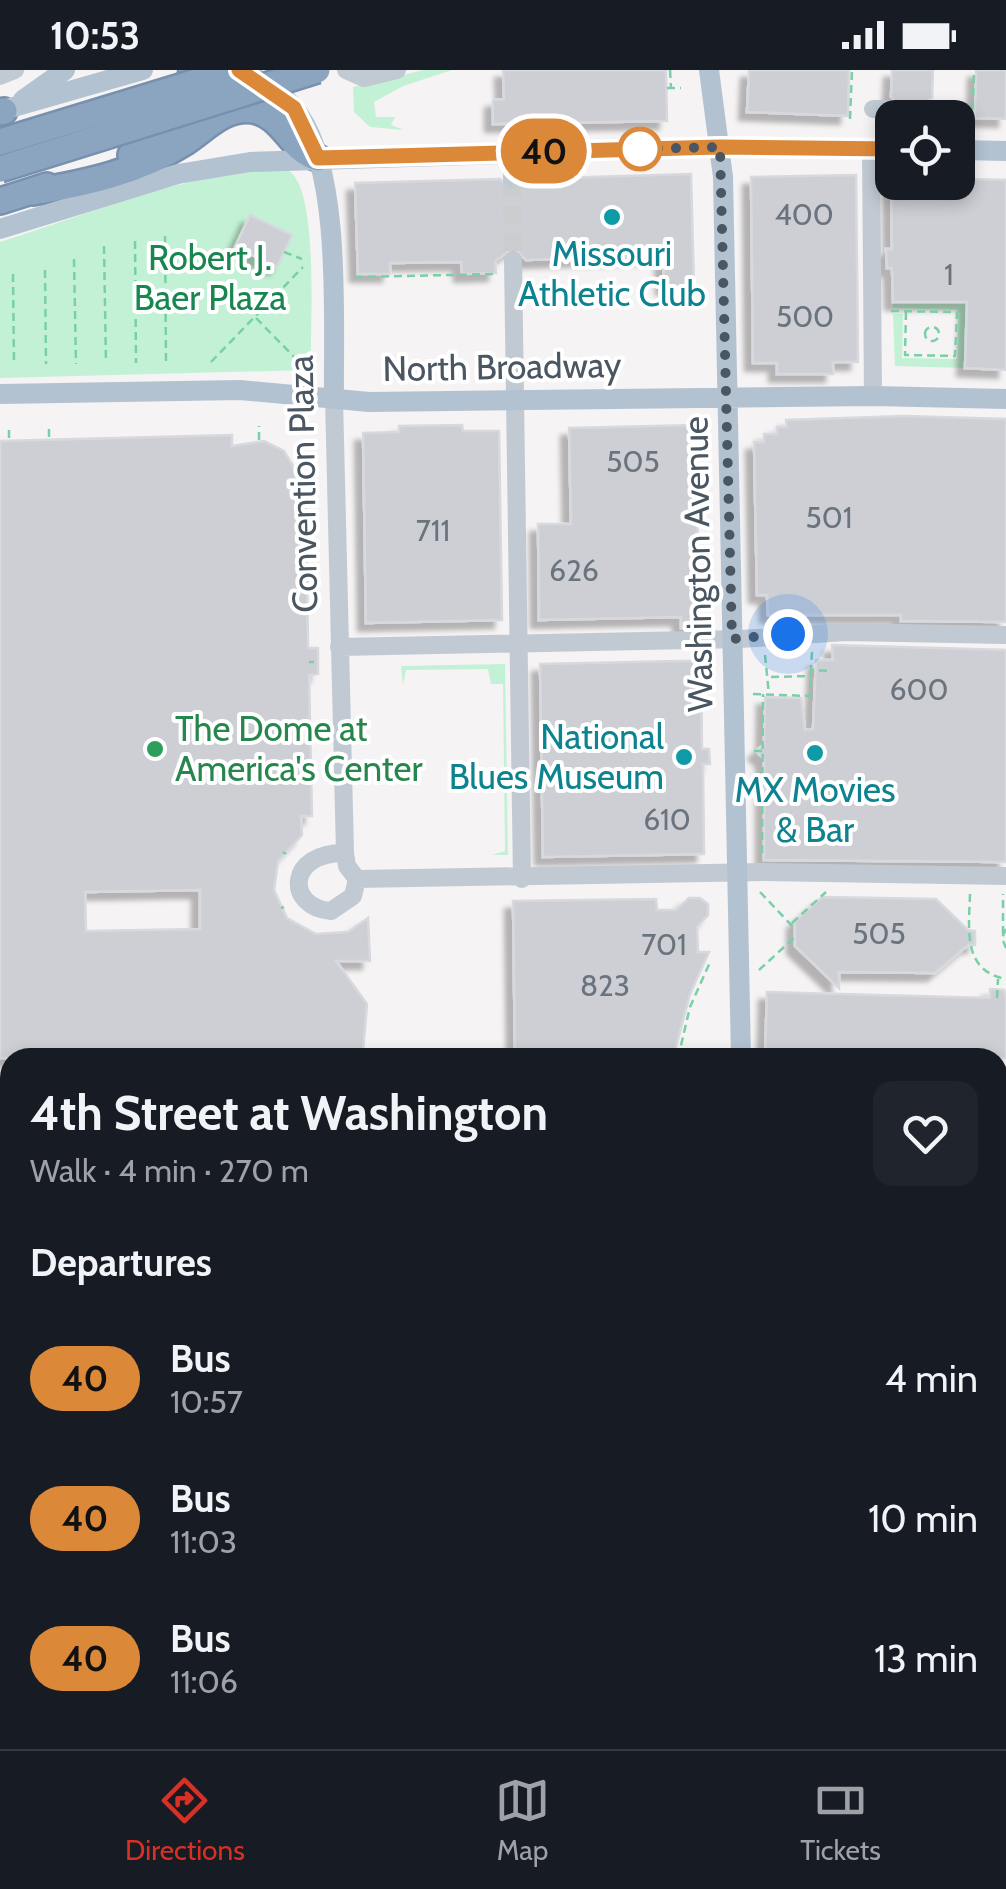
<!DOCTYPE html>
<html lang="en">
<head>
<meta charset="utf-8">
<style>
  :root { --surface:#171b24; --page:#20242c; --text:#f1f3f6; --muted:#9ea1a6; --line:#363941; --accent:#d93025 }
  body { margin:0; font-family:Cabin,sans-serif; background:var(--page); color:var(--text); height:100vh; display:flex; flex-direction:column; font-size:38px; white-space:nowrap }
  * { box-sizing:border-box; margin:0 }
  p { font-size:32px; color:var(--muted) }
  .icon { flex:none; width:55px; height:55px; fill:none; stroke:currentColor; stroke-width:2; stroke-linecap:round; stroke-linejoin:round }
  .map { position:relative; flex:1; overflow:hidden }
  .sheet { position:absolute; left:0px; top:978px; width:1008px; height:702px; display:flex; flex-direction:column; background:var(--surface); border-radius:30px 30px 0 0; box-shadow:0 5px 15px #0003 }
  .sheet>* { flex:none }
  .badge { padding:0 20px; border-radius:32px; font-size:35px; line-height:65px }
  .tools { position:absolute; left:875px; top:30px; display:grid; gap:20px }
  .tools a { display:grid; place-items:center; width:100px; height:100px; border-radius:20px; background:var(--surface); box-shadow:0 5px 15px #0003; font-size:50px }
  .you { position:absolute; width:50px; height:50px; margin:-25px; border:8px solid #fff; border-radius:50%; background:#1a73e8; box-shadow:0 0 0 15px #1a73e833 }
  .map>.badge { position:absolute; translate:-50% -50%; box-shadow:0 0 0 5px #fff }
  h2 { padding:0 30px; font-size:38px; line-height:90px }
  .round { display:grid; place-items:center; flex:none; width:105px; height:105px; border-radius:20px; background:var(--page) }
  .head { display:flex; align-items:center; justify-content:space-between; height:170px; padding:0 30px }
  h1 { font-size:48px; font-weight:800; line-height:75px }
  ul { padding:0; list-style:none }
  li { display:flex; align-items:center; gap:30px; height:140px; padding:0 30px }
  li div { flex:1 }
  li b { display:block; font-size:38px }
  li em { font-style:normal }
  li .badge { min-width:110px; font-weight:700; text-align:center }
  .status { display:flex; justify-content:space-between; align-items:center; height:70px; padding:0 50px; background:var(--surface); direction:ltr }
  .status svg { height:28px; fill:currentColor }
  .tab-bar { display:flex; justify-content:space-around; align-items:center; height:140px; border-top:2px solid var(--line); background:var(--surface); font-size:28px; color:var(--muted) }
  .tab-bar a { display:grid; justify-items:center; gap:5px }
  .tab-bar .on { color:var(--accent) }
  .map>svg:first-child { display:block }
  .green { fill:#c3f1d5 }
  .building { fill:#cdcfd5; stroke:#d7d9de; stroke-width:2.5; fill-rule:evenodd; filter:url(#shadow) }
  .lines { fill:none; stroke-linecap:round; stroke-linejoin:round }
  .minor-tunnel { stroke:#caccce; stroke-width:18; stroke-dasharray:18 9; stroke-linecap:butt }
  .highway-casing { stroke:#7690ad; stroke-width:30 }
  .path { stroke:#7ad0a6; stroke-width:2.5; stroke-dasharray:8 5; stroke-linecap:butt }
  .minor { stroke:#c1cad2; stroke-width:18 }
  .major { stroke:#b3c2d1; stroke-width:20 }
  .highway { stroke:#8ba5c1; stroke-width:25 }
  .highway-bridge-casing { stroke:#7690ad; stroke-width:30; stroke-linecap:butt }
  .highway-bridge { stroke:#8ba5c1; stroke-width:25 }
  .line-casing { stroke:#fff; stroke-width:22 }
  .line { stroke:#db8839; stroke-width:15 }
  .walk { stroke:#4a5661; stroke-width:10; stroke-dasharray:0 18 }
  .stop-dot { fill:#fff; stroke:#db8839; stroke-width:5 }
  .culture-dot { fill:#0f9aa8; stroke:#fff; stroke-width:4 }
  .leisure-dot { fill:#2e9e5b; stroke:#fff; stroke-width:4 }
  .labels { text-anchor:middle; stroke-width:8; stroke-linejoin:round; paint-order:stroke }
  .number-label { font-size:30px; fill:#6b747e }
  .culture-label { font-size:35px; fill:#0d838f; stroke:#fff }
  .park-label { font-size:35px; fill:#17864f; stroke:#fff }
  .street-label { font-size:35px; fill:#4a5661; stroke:#fff }
  .leisure-label { font-size:35px; fill:#27864d; stroke:#fff; text-anchor:start }
</style>
</head>
<body>
<div class="status"><b>10:53</b><svg viewBox="0 0 49 12"><path d="M0 12V9h3v3zM5 12V6h3v6zM10 12V3h3v9zM15 12V0h3v12zM26 1h20v11H26zM47 4h2v5h-2z"/></svg></div>
<div class="map">
<svg width="1006" height="1679" viewBox="0 0 1006 1679">
  <defs>
    <filter id="shadow"><feDropShadow dx="-8" dy="8" stdDeviation="2.5" flood-color="#0004"/></filter>
  </defs>
  <rect width="100%" height="100%" fill="#f5f3f3"/>
  <path class="green" d="M424,0h28l-49,16 -29,16 2,15h19l-4,8 13,5 -34,-3 -16,-15 -1,-25z
    M289,101c30,19 21,154 22,191l-3,8 -308,8v-136c79,-24 210,-79 289,-71z
    M893,232h74l-2,66 -70,-2 -2,-52h10l-1,44 55,1 1,-49 -65,-2z
    M505,594l3,191h-16l13,-4 -2,-167h-12l-3,-15 -82,1 -3,15 -2,-19z"/>
  <path class="building" d="M503,0h163l1,51 -174,3v-24l11,-1z
    M749,0h100l-1,46 -101,-4z
    M892,0h41l-1,28 -11,6 1,14h-23l3,-10 -11,-11z
    M976,0h30v49l-31,-1z
    M691,104l3,113h-30l-1,-31 -137,4 -12,-12 -19,13 1,12 -34,1 -1,-12 -71,1v11h-32l-3,-91 145,-4 12,12 7,-2 5,-10z
    M856,105l2,187h-25v12h-56v-11h-24l-2,-186z
    M958,109l48,1v190l-41,-2 2,-66h-74l-1,-34h-5l-1,-19h6l-1,-67z
    M250,145l42,20 -15,32 -42,-20z
    M905,346l101,3v203l-105,-1v-6h-133l-1,-20h-10l-3,-153h10v-8h13v-7h10l-1,-7z
    M462,355l1,6h36l3,189 -136,3 -3,-190 36,-1v-6z
    M696,355l3,202 -18,1v-11l-142,3 -1,-96h33l-2,-96z
    M232,365v11l32,-5 20,10 15,25 -3,31h10l2,141h10v26l-9,1 3,141h-11l1,19 -24,26 -4,29 13,28 29,16 32,-2 20,-14 2,43h-34l31,43 -4,47 -5,7h-358v-617zM200,820v39l-114,2 -1,-39z
    M832,575l174,5v212l-242,-2v-101l-8,-8 8,-7 1,-47 36,1 4,32 8,-1 3,-69h17z
    M679,591h22l1,88h7l1,15h-7l1,90 -161,3 -3,-193z
    M822,827l114,2 32,31 7,1v14h-7l-33,28 -96,-1v16l-44,-42v-25z
    M689,828h11l8,6v11l-11,12 1,25h11l-19,42 -17,64h-158l-2,-157 143,-2 1,11h19z
    M990,919l14,1 2,8v60h-241l2,-66 223,6z"/>
  <g class="lines">
    <path class="minor-tunnel" d="M890,39l42,1
      M512,109l1,81"/>
    <defs>
      <path id="highway" d="M0,42l4,-1
        M131,85c35,-16 57,-47 61,-85
        M33,122c54,-9 105,-20 152,-50 21,-14 40,-36 68,-32 32,6 36,40 65,48
        M0,131l47,-15"/>
    </defs>
    <use href="#highway" class="highway-casing"/>
    <path class="path" d="M670,0l1,18
      M667,18h14
      M850,49l2,-49
      M972,52l2,-49
      M165,166l1,126
      M135,171l1,122
      M104,176l2,117
      M284,182l18,7
      M74,189l2,105
      M45,200l1,94
      M13,204l1,91
      M355,207l142,-3
      M891,241l66,1 -2,44 -50,-1 1,-44
      M256,248l48,49
      M925 264a7 7 0 1 1 14 0a7 7 0 1 1-14 0Z
      M211,292l92,-95
      M49,359v11
      M9,360v11
      M259,370v-14
      M299,406h12
      M812,582l-1,18 21,1
      M765,585l4,40
      M309,592h5
      M701,601h4
      M771,607l40,-1
      M753,624l57,2 1,-26
      M754,681h10
      M283,782l3,2
      M762,783l1,-159
      M760,822l35,37
      M970,824c-1,35 -8,77 36,85
      M281,838l3,-1
      M792,853l34,-31
      M1006,859l-4,9 4,10
      M1003,864v-40
      M759,900l36,-33
      M997,928l1,-19
      M678,988l12,-51 21,-47
      M905,988l3,-1
      M1002,1059l-2,67h6
      M999,1152l1,-25
      M0,1478h10
      M0,1548l10,10
      M6,1564l4,-4
      M56,1670v9"/>
    <path class="minor" d="M346,0l18,8 33,-8
      M0,6l15,-6
      M873,39h17
      M932,40l19,1
      M871,79l2,247
      M511,82l1,27
      M513,190l9,619
      M334,328l11,455 2,13 10,13 407,-7 242,4
      M339,577l401,-8 106,-7 160,3
      M345,783c-58,-1 -60,54 -14,58l22,-15 4,-17
      M998,1040h8
      M998,1275h8
      M998,1508l8,1
      M0,1521h10
      M1004,1625h2
      M78,1670v9
      M355,1670l1,9
      M543,1670v9
      M903,1670v9"/>
    <path class="major" d="M239,0c23,10 47,25 61,46 42,62 33,208 34,282
      M709,0l14,107 18,881
      M23,30l42,-30
      M0,41l143,-41
      M958,80l48,1
      M0,159l178,-55 72,-12 471,-15 171,2
      M0,324l240,-4 129,12 504,-6 133,3
      M750,1670v9"/>
    <use href="#highway" class="highway"/>
    <defs>
      <path id="highway-bridge" d="M0,72l236,-72
        M0,99l317,-99"/>
    </defs>
    <use href="#highway-bridge" class="highway-bridge-casing"/>
    <use href="#highway-bridge" class="highway-bridge"/>
  </g>
  <g class="lines">
    <defs>
      <path id="line" d="M239,0l55,38 24,50 402,-11 172,2"/>
    </defs>
    <use href="#line" class="line-casing"/>
    <use href="#line" class="line"/>
    <path class="walk" d="M640,79l80,-2 12,492 56,-5"/>
  </g>
  <circle class="stop-dot" cx="640" cy="79" r="20"/>
  <g class="culture-dot">
    <circle cx="612" cy="147" r="10"/>
    <circle cx="815" cy="683" r="10"/>
    <circle cx="684" cy="687" r="10"/>
  </g>
  <circle class="leisure-dot" cx="155" cy="679" r="10"/>
  <g class="labels">
    <g class="number-label">
      <text x="804" y="155">400</text>
      <text x="949" y="215">1</text>
      <text x="805" y="257">500</text>
      <text x="633" y="402">505</text>
      <text x="829" y="458">501</text>
      <text x="433" y="471">711</text>
      <text x="574" y="511">626</text>
      <text x="919" y="630">600</text>
      <text x="667" y="760">610</text>
      <text x="879" y="874">505</text>
      <text x="664" y="885">701</text>
      <text x="605" y="926">823</text>
    </g>
    <g class="culture-label">
      <text x="612" y="196">Missouri<tspan x="612" dy="40">Athletic Club</tspan></text>
      <text x="664" y="679" text-anchor="end">National<tspan x="664" dy="40">Blues Museum</tspan></text>
      <text x="815" y="732">MX Movies<tspan x="815" dy="40">&amp; Bar</tspan></text>
    </g>
    <g class="park-label">
      <text x="210" y="200">Robert J.<tspan x="210" dy="40">Baer Plaza</tspan></text>
    </g>
    <g class="street-label">
      <text transform="translate(502 297) rotate(-1)" y="12">North Broadway</text>
      <text transform="translate(303 414) rotate(-91)" y="12">Convention Plaza</text>
      <text transform="translate(698 494) rotate(-91)" y="12">Washington Avenue</text>
    </g>
    <g class="leisure-label">
      <text x="175" y="671">The Dome at<tspan x="175" dy="40">America's Center</tspan></text>
    </g>
  </g>
</svg>
<div class="tools">
<a><svg class="icon" aria-label="locate" viewBox="0 0 24 24"><circle cx="12" cy="12" r="6"/><path d="M12 2v4M12 18v4M2 12h4M18 12h4"/></svg></a>
</div>
<div class="you" style="left:788px;top:564px"></div>
<b class="badge" style="left:544px;top:81px;background:#db8839;color:#111">40</b>
<section class="sheet">
<div class="head"><div><h1>4th Street at Washington</h1><p>Walk · 4 min · 270 m</p></div><a class="round"><svg class="icon" aria-label="heart" viewBox="0 0 24 24"><path d="M12 20l-8-8c-3-5 5-10 8-4 3-6 11-1 8 4z"/></svg></a></div>
<h2>Departures</h2>
<ul>
<li><span class="badge" style="background:#db8839;color:#111">40</span><div><b>Bus</b><p>10:57</p></div><em>4 min</em></li>
<li><span class="badge" style="background:#db8839;color:#111">40</span><div><b>Bus</b><p>11:03</p></div><em>10 min</em></li>
<li><span class="badge" style="background:#db8839;color:#111">40</span><div><b>Bus</b><p>11:06</p></div><em>13 min</em></li>
</ul>
</section>
</div>
<nav class="tab-bar">
<a class="on"><svg class="icon" aria-label="directions" viewBox="0 0 24 24"><path d="M12 3l9 9-9 9-9-9zM9 14v-3h6M13 9l2 2-2 2"/></svg>Directions</a>
<a><svg class="icon" aria-label="map" viewBox="0 0 24 24"><path d="M3 6l6-2 6 2 6-2v14l-6 2-6-2-6 2zM9 4v14M15 6v14"/></svg>Map</a>
<a><svg class="icon" aria-label="tickets" viewBox="0 0 24 24"><path d="M3 7h18v10H3zM15 7v10"/></svg>Tickets</a>
</nav>
</body>
</html>
